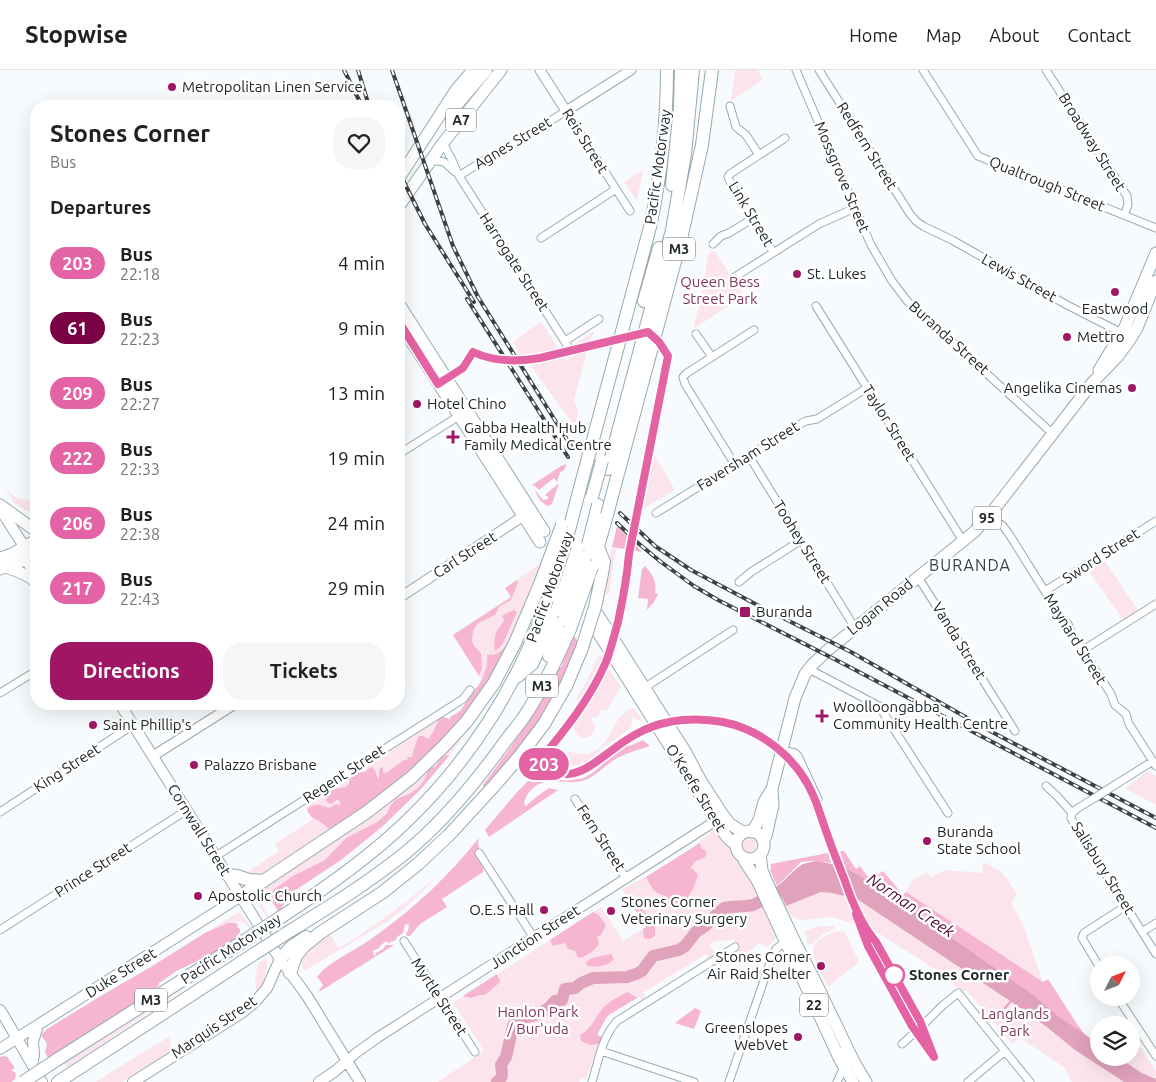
<!DOCTYPE html>
<html lang="en">
<head>
<meta charset="utf-8">
<style>
  :root { --surface:#fff; --page:#f6f6f6; --text:#202124; --muted:#757577; --line:#e0e0e0; --accent:#9f1764 }
  body { margin:0; font-family:Ubuntu,sans-serif; background:var(--page); color:var(--text); height:100vh; display:flex; flex-direction:column; font-size:19px; white-space:nowrap }
  * { box-sizing:border-box; margin:0 }
  p { font-size:16px; color:var(--muted) }
  .icon { flex:none; width:28px; height:28px; fill:none; stroke:currentColor; stroke-width:2; stroke-linecap:round; stroke-linejoin:round }
  .map { position:relative; flex:1; overflow:hidden }
  .details { position:absolute; left:30px; top:30px; width:375px; height:610px; display:flex; flex-direction:column; background:var(--surface); border-radius:20px; box-shadow:0 5px 20px #0002 }
  .details>* { flex:none }
  .badge { padding:0 10px; border-radius:16px; font-size:18px; line-height:32px }
  .needle { width:32px; rotate:48deg }
  .fabs { position:absolute; left:1090px; top:886px; display:grid; gap:10px }
  .fabs a { display:grid; place-items:center; width:50px; height:50px; border-radius:50%; background:var(--surface); box-shadow:0 5px 20px #0002; font-size:25px }
  .map>.badge { position:absolute; translate:-50% -50%; box-shadow:0 0 0 2px #fff }
  h2 { padding:0 20px; font-size:19px; line-height:45px }
  .round { display:grid; place-items:center; flex:none; width:52px; height:52px; border-radius:20px; background:var(--page) }
  .head { display:flex; align-items:center; justify-content:space-between; height:85px; padding:0 20px }
  h1 { font-size:24px; font-weight:700; line-height:38px }
  .button { display:flex; gap:10px; margin-top:auto; padding:10px 20px }
  .button a { flex:1; height:58px; border-radius:20px; background:var(--accent); color:#fff; font-size:20px; font-weight:700; line-height:58px; text-align:center }
  .button a+a { background:var(--page); color:var(--text) }
  ul { padding:0; list-style:none }
  li { display:flex; align-items:center; gap:15px; height:65px; padding:0 20px }
  li div { flex:1 }
  li b { display:block; font-size:19px }
  li em { font-style:normal }
  li .badge { min-width:55px; font-weight:700; text-align:center }
  header { display:flex; align-items:center; gap:30px; box-sizing:border-box; height:70px; padding:0 25px; background:var(--surface); border-bottom:1px solid var(--line) }
  header strong { font-size:24px }
  nav { display:flex; gap:28px; margin-inline-start:auto; font-size:18px }
  .map>svg:first-child { display:block }
  .green { fill:#fce4ed }
  .forest { fill:#f6b5d0 }
  .water { fill:#e1a2bc }
  .pier { fill:#f7fbfd }
  .lines { fill:none; stroke-linecap:round; stroke-linejoin:round }
  .stream { stroke:#e1a2bc; stroke-width:2 }
  .river { stroke:#e1a2bc; stroke-width:12 }
  .minor-tunnel { stroke:#ccd1d3; stroke-width:7; stroke-dasharray:7 3.5; stroke-linecap:butt }
  .minor-casing { stroke:#97aab3; stroke-width:9 }
  .tertiary-casing { stroke:#97aab3; stroke-width:11 }
  .secondary-casing { stroke:#97aab3; stroke-width:12 }
  .primary-casing { stroke:#97aab3; stroke-width:13 }
  .trunk-casing { stroke:#97aab3; stroke-width:13 }
  .motorway-casing { stroke:#97aab3; stroke-width:14 }
  .minor { stroke:#fff; stroke-width:7 }
  .tertiary { stroke:#fff; stroke-width:9 }
  .secondary { stroke:#fff; stroke-width:10 }
  .primary { stroke:#fff; stroke-width:11 }
  .trunk { stroke:#fff; stroke-width:11 }
  .motorway { stroke:#fff; stroke-width:12 }
  .rail-casing { stroke:#3b4145; stroke-width:4 }
  .rail { stroke:#fff; stroke-width:2; stroke-dasharray:5.5; stroke-linecap:butt }
  .minor-bridge-casing { stroke:#97aab3; stroke-width:9; stroke-linecap:butt }
  .motorway-bridge-casing { stroke:#97aab3; stroke-width:14; stroke-linecap:butt }
  .minor-bridge { stroke:#fff; stroke-width:7 }
  .motorway-bridge { stroke:#fff; stroke-width:12 }
  .line-casing { stroke:#fff; stroke-width:11 }
  .line { stroke:#e463a4; stroke-width:8 }
  .poi-dot { fill:#9f1764; stroke:#fff; stroke-width:2 }
  .stop-dot { fill:#fff; stroke:#e463a4; stroke-width:2.5 }
  .labels { text-anchor:middle; stroke-width:5; stroke-linejoin:round; paint-order:stroke }
  .shield { fill:#fff; stroke:#63686b; stroke-width:1 }
  .shield-label { font-size:14px; font-weight:bold; fill:#20272b }
  .poi-label { font-size:15px; fill:#20272b; stroke:#fff; text-anchor:start }
  .street-label { font-size:15px; fill:#20272b; stroke:#fff }
  .park-label { font-size:15px; fill:#83385c; stroke:#fff }
  .stop-label { font-size:15px; font-weight:bold; fill:#20272b; stroke:#fff; text-anchor:start }
  .neighbourhood-label { font-size:16px; letter-spacing:1px; fill:#33444c; stroke:#fff }
  .water-label { font-size:16px; font-style:italic; fill:#4f032f; stroke:#fff }
</style>
</head>
<body>
<header>
<strong>Stopwise</strong>
<nav><a>Home</a><a>Map</a><a>About</a><a>Contact</a></nav>
</header>
<div class="map">
<svg width="1156" height="1012" viewBox="0 0 1156 1012">
  <rect width="100%" height="100%" fill="#f7fbfd"/>
  <path class="green" d="M735,0h23l4,10 -31,21z
    M643,100l-6,31 -13,-19z
    M714,180l30,46 -51,33 9,-35 6,-40z
    M541,252l25,38 11,-8 -3,-4 2,-5 18,-12 1,1 -3,4 -3,8 -15,56 4,13 -3,14 -50,-69 -2,1 -10,-17z
    M653,383l22,37 -30,18 -5,-3 -2,-10z
    M4,417l11,10 14,4 1,2 6,1v9l-11,-3 -9,-6h-1z
    M612,477l5,1 -1,5h-1l-6,41 -7,-1z
    M1104,490l35,52 -15,9 -36,-51z
    M541,493l1,1 -34,83 -22,39 -33,-51 58,-38 -6,-9z
    M599,584l22,33 -14,23h-6l-4,8 -4,-1 -2,4 4,4c1,15 -21,18 -21,0l15,-22 17,-31 -9,-4 -11,22 -9,11v-4l10,-17z
    M634,638l9,14 -11,-5v7l-2,5 -25,17 -18,16 -13,4 -9,-1 -6,-4 -1,-7 5,-4c8,1 14,5 22,4 28,-3 24,-39 49,-46z
    M440,649l10,15 -56,52 -80,54 -44,32 -9,4 -16,-2 34,-23 -4,-7 38,-25 -8,-12z
    M459,668l1,3 -11,15 -2,-1 -6,3 -3,6 -7,4 -7,12 -6,8 -9,6 -10,3 -22,25 -31,16 -21,22 -32,16 -26,18c-8,9 -3,15 2,23l-2,1 -14,-23 9,-5 3,4 3,-2 -3,-4 7,-4z
    M1148,701l4,2 4,3v29l-31,-17z
    M715,759l3,1 32,50 18,39 3,1c5,14 10,18 -5,27l-6,-4 -2,2 -18,12 -1,2 -6,-3 4,-3 -3,-14 -20,3 -4,2 4,8 -2,5 -3,2 -3,-5 -63,39 3,5 -3,3 -4,-4 -29,17 -4,4 -9,17 5,2 -16,42 -5,-1 -2,4h-141l46,-31 -31,-48 148,-96 22,34 23,-14 -24,-38c33,-16 65,-35 93,-60z
    M741 775a8 8 0 1 1 16 0a8 8 0 1 1-16 0Z
    M983,792l17,9 6,6 11,17 -6,10 11,18 21,60 -137,-90 7,-12 15,-8 3,5 15,-7 36,3z
    M437,806l-9,10 -23,22 -20,15 -81,48c-10,-18 14,-29 26,-36l9,13c35,-21 67,-45 98,-72z
    M821,822l11,1 25,6 156,104 35,25 27,22 49,32h-52l-8,-15 -44,-29 -8,6 -46,-54 -4,2 -15,-15 -75,-48 -42,-12 -29,3 -4,-1 -7,-4 -4,-9z
    M237,843h3l12,15 -2,1c-5,-7 -11,-10 -18,-5l-2,-1 -25,10z
    M818,856h16v3l-11,5 -11,10 -3,1 -1,-1 -3,-13z
    M839,861l5,1 2,3 13,27 -31,25c-4,-8 -14,-26 -15,-34 -2,-12 16,-20 26,-22z
    M267,888v11l-2,2 -1,14 -7,11 -2,-14 3,-19z
    M193,912l-36,24 -90,63 -3,-6 125,-80z
    M1131,963l25,38v8l-14,-6 -23,-15h12z
    M169,967l3,13 -50,32h-26l42,-27z"/>
  <path class="forest" d="M566,394l-1,5 -5,4 -3,9 -3,-4 -15,12 -4,-4 -3,-1 29,-19z
    M559,413l-7,21 -4,2c-6,-2 -12,-11 -13,-16l8,10 5,-1v-2l-3,-2z
    M617,456l25,26 -30,-5z
    M645,496c8,9 12,16 10,27l3,1 -4,8 -7,8 1,-11 -10,-1 4,-29z
    M517,510l1,2 -7,18 -11,6 -5,9 -17,8 -5,8 -1,9 1,4 3,4 5,5 1,15 -3,8 -26,-41 58,-38 -6,-9z
    M514,540l3,2 -14,31 -2,3 -6,5c-1,-6 -1,-12 1,-18 2,-6 7,-8 8,-15l-3,-2z
    M575,567l5,7 -6,15 -40,71 -50,58 -1,-3c28,-37 54,-75 76,-117l3,-2 1,-5 10,-23z
    M506,575l2,2 -15,27 -36,53 -63,59 -64,43c-5,-2 -6,-5 -11,-8 -7,-4 -7,-2 -12,-11 6,-8 14,-5 22,-2l7,-4 3,1 2,-1 -3,-5 -6,5 -4,-1 -2,-2 1,-8 7,-4 12,-2 3,-3c0,-9 9,-12 16,-12l6,-5c5,2 5,8 7,12l1,-1v-7l2,-4 2,1v5h3l18,-13h3l1,-3h4c1,-6 4,-15 7,-21h4l2,2 5,1v-3c6,-6 6,-14 11,-20l9,3 1,-3c11,-3 13,-12 19,-21 2,-3 5,-6 8,-9 5,-7 11,-22 9,-31 9,0 15,-3 19,-10z
    M643,670l7,6c-12,4 -25,7 -36,14 -10,6 -18,16 -29,20 -16,6 -32,-3 -46,4 -8,4 -12,10 -15,18l1,4 2,-1 8,-7 14,-10 9,2 -69,47 -4,-7 33,-39 16,-16 9,-2 14,6 10,2 17,-3 10,-6 13,-12 21,-15 2,1z
    M446,685l3,1 -28,33 -38,37 -42,34 -50,33 -11,17 -2,1 -11,-17 26,-18 32,-16 21,-22 31,-16 9,-8 5,-9 5,-6 13,-5 9,-6 6,-8 5,-11 7,-3 5,-8z
    M479,768l-1,5 1,5 -1,3 6,12 -1,9 -41,27 5,8 -27,17 -10,12h-3l-1,-3 2,-2 1,-6 -2,-1 -2,1 -2,8 -6,4 -1,3 -8,3 -2,-2 -6,5 -1,2 -6,3 1,5h1l1,-3 7,-4 3,-4h8l-75,47 1,-3 3,-4 -5,-7 -1,-1 6,-7c17,-14 38,-23 55,-36 38,-27 72,-60 101,-96z
    M700,773l1,5 6,4 -2,5 -9,4 -6,7 4,2 4,5c-3,10 -8,24 -18,28 -2,1 -5,1 -8,2l-6,-9c-12,-3 -14,-7 -20,-19z
    M840,781h4l12,18 4,-3 10,14 13,-9 20,24 3,-3 137,90 5,-3 29,45 9,12 -28,-20 -23,-20 -154,-108 -36,-20z
    M828,783l3,10 -18,-2 -12,1 -24,24 -7,-16 1,-1v-5z
    M634,831c7,7 18,16 21,27 0,2 0,5 0,8l-5,3 -6,-1 -1,-9 3,-2 -16,-25z
    M593,842l6,3 7,10 -5,10 -4,2 2,7c-6,8 -11,12 -21,14l-3,-7 -7,-2 -3,-6 -12,3 -3,-6z
    M228,853h8l2,2 -1,2 3,2v3l-7,9 -18,12 -37,17 -19,13v2l-5,5 -9,6 -97,62 -3,-6 2,-8 -6,-9 6,-6 52,-32 50,-29 56,-35z
    M611,884l3,5c-7,8 -17,8 -27,7l-1,-4 6,-4z
    M497,904l3,8 -15,13c-10,-1 -11,5 -22,1z
    M628,922l9,6 -27,16 -4,4 -9,17 5,2 -3,7 -8,1 -10,-4 -1,-6c12,-6 15,-18 24,-28 6,-6 15,-11 24,-15z
    M695,938l6,3 -7,18 -19,-6z
    M5,986l3,1 1,3 5,6v3l-3,1 5,3 -1,6 -4,3h-11v-25z"/>
  <path class="water" d="M816,791l26,5 39,22 154,108 23,20 41,28v14h20l23,15 14,6v3h-32l-49,-32 -27,-22 -35,-25 -156,-104 -25,-6 -11,-1 -35,14 -9,-19 20,-19 6,-4z"/>
  <path class="pier" d="M832,791l11,2 15,40 -12,-4z"/>
  <g class="lines">
    <path class="stream" d="M1005,938l7,-8"/>
    <path class="river" d="M497,1012c7,-5 5,-9 4,-17l5,-8 7,-31 2,-4 3,-3 18,-4 13,-7 6,-7 7,-1 3,-11 10,-1 6,-5 12,-5 34,-1 9,-3 6,-3 11,-15 26,-6 6,-4 11,-14 9,-6 13,-13 6,-5 7,-1 15,-1 7,-1 34,-17 8,-2"/>
    <path class="minor-tunnel" d="M912,965l13,-12"/>
    <defs>
      <path id="minor" d="M796,0l75,175 21,36 16,21 145,132
        M819,0l91,144 6,7 7,5 29,14 115,65 55,28
        M923,0l55,86 178,72
        M1046,0l81,126 1,9 -4,10
        M730,36l6,21 10,8 13,20
        M443,73l9,17 7,16 110,172
        M431,90l13,2 11,10
        M459,106l27,-17 28,-15 52,-33 64,100
        M541,168l75,-49
        M713,174l8,-8 8,-3 23,-14
        M773,182l-41,-66 -4,-9 2,-3 55,-36
        M733,208l86,-54 36,-16
        M816,236l147,235
        M696,264l16,23
        M565,271l34,-22
        M399,384l63,-40
        M749,386l106,172
        M735,395l-50,-81 -2,-7 4,-4 67,-43
        M656,443l146,-90 4,-2 11,-2 50,-31
        M989,446l14,10 6,8 42,67 6,13 11,10 4,10 39,60 4,11 11,9 3,10 27,42
        M918,507l97,154
        M739,512l12,-10 49,-31
        M1045,521l111,-70
        M1083,580l73,-46
        M809,599l70,37 69,107
        M641,620l92,-60
        M0,623l36,-22
        M782,680l13,3 3,3 20,43
        M1046,716l11,10 15,17 -1,5 2,4 83,132
        M1110,718l43,-27
        M575,729l51,79
        M0,742l133,-87
        M1072,743l6,-5 15,-9
        M479,783l55,85
        M216,786l247,-157 7,-9
        M0,860l187,-120
        M1142,862l14,-9
        M404,871l71,111
        M1099,896l-17,-28 2,-5 42,-27
        M1118,928l38,58
        M925,953l17,-17 16,-13 72,89
        M902,974l10,-9
        M601,981l93,31
        M592,1012c6,-20 10,-45 25,-61l118,-74
        M729,1012l44,-128 3,-5 12,-10
        M837,1012l8,-17 1,-6 -2,-10
        M968,1012l37,-31"/>
      <path id="tertiary" d="M540,0l26,41 65,-41
        M399,528l129,-85
        M153,686l82,-52
        M347,991l9,-8 21,-15 343,-220"/>
      <path id="secondary" d="M0,439l24,37 9,10 3,5
        M25,482l1,7 10,18
        M120,634l160,255 27,37 53,86
        M0,940c15,24 28,48 42,72
        M0,979l241,-153
        M32,995l2,-10 -1,-13 5,-17
        M133,1012l110,-70 12,-10 12,-14 13,-29
        M319,1012l15,-10 13,-11"/>
      <path id="primary" d="M1099,300l26,-43 31,-74
        M752,762l7,-12 5,-18 8,-13
        M763,771l3,-5 7,-31 -1,-16 23,-91 10,-24 8,-10 16,-15 124,-100 21,-17 15,-16 103,-133 26,-27 11,-15 8,-13 19,-47"/>
      <path id="trunk" d="M399,108l57,-88 17,-20
        M399,136l44,-63 58,-73
        M399,234l145,227
        M399,252l141,220
        M0,435l36,26
        M0,488l12,-4 24,-14
        M5,497c12,4 22,7 31,15
        M0,499l22,-8 14,-7
        M598,545l87,136 16,30 22,34 7,9 14,9
        M595,558c44,68 87,139 131,208l4,4 6,5
        M736 775a14 14 0 1 1 28 0a14 14 0 1 1-28 0Z
        M760,784l2,16 3,8 29,62 24,47 36,75 12,20
        M743,787l2,5 12,18 83,180 13,22"/>
      <path id="motorway" d="M443,41l13,-6 30,-35
        M672,115l8,-78 1,-37
        M644,231l15,-53
        M591,377l59,-220c11,-52 17,-104 17,-157
        M608,399l64,-239 13,-76 8,-84
        M616,411l65,-242 21,-94 10,-75
        M568,464l13,-50
        M598,477l6,15 -3,17
        M585,487l13,-52
        M592,497l15,-52
        M549,586l15,-36
        M518,606l14,-12 25,-54
        M228,805l9,1 12,4 15,1
        M241,826l126,-84 45,-35 33,-32 22,-24 27,-38 21,-40 25,-59
        M281,847c45,-29 89,-60 127,-97 64,-62 112,-139 141,-223
        M290,861c39,-24 78,-48 114,-77 36,-29 67,-66 95,-104 7,-10 15,-20 23,-30 19,-28 34,-59 48,-91
        M280,889l11,-12 15,-10
        M290,903l6,-17 8,-10 16,-13 63,-41 35,-28 31,-29 45,-49 25,-29 25,-33 22,-38 16,-38
        M58,989l186,-118
        M58,1012l196,-128"/>
    </defs>
    <use href="#minor" class="minor-casing"/>
    <use href="#tertiary" class="tertiary-casing"/>
    <use href="#secondary" class="secondary-casing"/>
    <use href="#primary" class="primary-casing"/>
    <use href="#trunk" class="trunk-casing"/>
    <use href="#motorway" class="motorway-casing"/>
    <use href="#minor" class="minor"/>
    <use href="#tertiary" class="tertiary"/>
    <use href="#secondary" class="secondary"/>
    <use href="#primary" class="primary"/>
    <use href="#trunk" class="trunk"/>
    <use href="#motorway" class="motorway"/>
    <defs>
      <path id="rail" d="M344,0l18,36
        M358,0l11,36
        M392,0l61,176 25,51 93,149
        M399,102l26,52 49,78
        M467,229l101,158
        M620,443l35,33 36,24 72,38 88,44 141,80 164,86
        M617,453l21,20 23,19 33,24 24,14 122,62 316,166"/>
    </defs>
    <use href="#rail" class="rail-casing"/>
    <use href="#rail" class="rail"/>
    <defs>
      <path id="minor-bridge" d="M1093,729l17,-11"/>
      <path id="motorway-bridge" d="M581,414l10,-37
        M592,427l10,-36
        M607,445l9,-34
        M540,514l22,-59
        M549,527l19,-63
        M557,540l21,-62
        M564,550l21,-63
        M570,559l22,-62
        M582,578l13,-41 6,-28
        M244,871l37,-24
        M254,884l36,-23
        M23,1012l35,-23"/>
    </defs>
    <use href="#minor-bridge" class="minor-bridge-casing"/>
    <use href="#motorway-bridge" class="motorway-bridge-casing"/>
    <use href="#minor-bridge" class="minor-bridge"/>
    <use href="#motorway-bridge" class="motorway-bridge"/>
  </g>
  <g class="lines">
    <defs>
      <path id="line" d="M399,252l39,62 25,-16 10,-16c21,10 44,10 67,6l108,-26 11,10 9,14 -39,198c-2,23 -6,45 -11,68 -4,14 -7,27 -12,40 -16,37 -40,67 -66,98 27,30 51,5 75,-12 9,-7 19,-13 29,-18 24,-11 53,-13 79,-8 39,8 74,36 90,73 5,11 8,22 12,33 6,18 13,35 20,53 7,21 16,43 31,61l44,79 14,36 -22,-31 -44,-80 -12,-32"/>
    </defs>
    <use href="#line" class="line-casing"/>
    <use href="#line" class="line"/>
  </g>
  <g class="poi-dot">
    <circle cx="172" cy="17" r="5"/>
    <circle cx="797" cy="204" r="5"/>
    <circle cx="1115" cy="222" r="5"/>
    <circle cx="1067" cy="267" r="5"/>
    <circle cx="1132" cy="318" r="5"/>
    <circle cx="417" cy="334" r="5"/>
    <path d="M450.5 359.5h5v5h5v5h-5v5h-5v-5h-5v-5h5z"/>
    <rect x="739" y="536" width="12" height="12" rx="2.5"/>
    <path d="M819.5 638.5h5v5h5v5h-5v5h-5v-5h-5v-5h5z"/>
    <circle cx="93" cy="655" r="5"/>
    <circle cx="194" cy="695" r="5"/>
    <circle cx="927" cy="771" r="5"/>
    <circle cx="198" cy="826" r="5"/>
    <circle cx="544" cy="840" r="5"/>
    <circle cx="611" cy="841" r="5"/>
    <circle cx="821" cy="896" r="5"/>
    <circle cx="798" cy="967" r="5"/>
  </g>
  <circle class="stop-dot" cx="894" cy="905" r="10"/>
  <g class="labels">
    <g class="shield">
      <rect x="446" y="38.5" width="30" height="23" rx="4"/>
      <rect x="663" y="167.5" width="32" height="23" rx="4"/>
      <rect x="973" y="436.5" width="28" height="23" rx="4"/>
      <rect x="526" y="604.5" width="32" height="23" rx="4"/>
      <rect x="135" y="918.5" width="32" height="23" rx="4"/>
      <rect x="800" y="923.5" width="28" height="23" rx="4"/>
    </g>
    <g class="shield-label">
      <text x="461" y="55">A7</text>
      <text x="679" y="184">M3</text>
      <text x="987" y="453">95</text>
      <text x="542" y="621">M3</text>
      <text x="151" y="935">M3</text>
      <text x="814" y="940">22</text>
    </g>
    <g class="poi-label">
      <text x="182" y="22">Metropolitan Linen Service</text>
      <text x="807" y="209">St. Lukes</text>
      <text x="1115" y="244" text-anchor="middle">Eastwood</text>
      <text x="1077" y="272">Mettro</text>
      <text x="1122" y="323" text-anchor="end">Angelika Cinemas</text>
      <text x="427" y="339">Hotel Chino</text>
      <text x="464" y="363">Gabba Health Hub<tspan x="464" dy="17">Family Medical Centre</tspan></text>
      <text x="756" y="547">Buranda</text>
      <text x="833" y="642">Woolloongabba<tspan x="833" dy="17">Community Health Centre</tspan></text>
      <text x="103" y="660">Saint Phillip's</text>
      <text x="204" y="700">Palazzo Brisbane</text>
      <text x="937" y="767">Buranda<tspan x="937" dy="17">State School</tspan></text>
      <text x="208" y="831">Apostolic Church</text>
      <text x="621" y="837">Stones Corner<tspan x="621" dy="17">Veterinary Surgery</tspan></text>
      <text x="534" y="845" text-anchor="end">O.E.S Hall</text>
      <text x="811" y="892" text-anchor="end">Stones Corner<tspan x="811" dy="17">Air Raid Shelter</tspan></text>
      <text x="788" y="963" text-anchor="end">Greenslopes<tspan x="788" dy="17">WebVet</tspan></text>
    </g>
    <g class="street-label">
      <text transform="translate(585 71) rotate(58)" y="5">Reis Street</text>
      <text transform="translate(1092 72) rotate(58)" y="5">Broadway Street</text>
      <text transform="translate(513 73) rotate(-31)" y="5">Agnes Street</text>
      <text transform="translate(867 76) rotate(58)" y="5">Redfern Street</text>
      <text transform="translate(658 97) rotate(-82)" y="5">Pacific Motorway</text>
      <text transform="translate(842 107) rotate(67)" y="5">Mossgrove Street</text>
      <text transform="translate(1047 114) rotate(22)" y="5">Qualtrough Street</text>
      <text transform="translate(751 144) rotate(59)" y="5">Link Street</text>
      <text transform="translate(514 192) rotate(57)" y="5">Harrogate Street</text>
      <text transform="translate(1019 208) rotate(29)" y="5">Lewis Street</text>
      <text transform="translate(949 268) rotate(42)" y="5">Buranda Street</text>
      <text transform="translate(889 353) rotate(58)" y="5">Taylor Street</text>
      <text transform="translate(748 386) rotate(-32)" y="5">Faversham Street</text>
      <text transform="translate(802 472) rotate(58)" y="5">Toohey Street</text>
      <text transform="translate(465 485) rotate(-33)" y="5">Carl Street</text>
      <text transform="translate(1101 486) rotate(-33)" y="5">Sword Street</text>
      <text transform="translate(550 517) rotate(-71)" y="5">Pacific Motorway</text>
      <text transform="translate(880 537) rotate(-39)" y="5">Logan Road</text>
      <text transform="translate(1075 569) rotate(58)" y="5">Maynard Street</text>
      <text transform="translate(959 571) rotate(58)" y="5">Vanda Street</text>
      <text transform="translate(67 698) rotate(-33)" y="5">King Street</text>
      <text transform="translate(344 704) rotate(-33)" y="5">Regent Street</text>
      <text transform="translate(696 718) rotate(58)" y="5">O'Keefe Street</text>
      <text transform="translate(199 760) rotate(58)" y="5">Cornwall Street</text>
      <text transform="translate(601 768) rotate(57)" y="5">Fern Street</text>
      <text transform="translate(1103 798) rotate(58)" y="5">Salisbury Street</text>
      <text transform="translate(93 800) rotate(-33)" y="5">Prince Street</text>
      <text transform="translate(535 867) rotate(-33)" y="5">Junction Street</text>
      <text transform="translate(231 879) rotate(-33)" y="5">Pacific Motorway</text>
      <text transform="translate(121 903) rotate(-32)" y="5">Duke Street</text>
      <text transform="translate(439 927) rotate(57)" y="5">Myrtle Street</text>
      <text transform="translate(214 957) rotate(-34)" y="5">Marquis Street</text>
    </g>
    <g class="park-label">
      <text x="720" y="217">Queen Bess<tspan x="720" dy="17">Street Park</tspan></text>
      <text x="538" y="947">Hanlon Park<tspan x="538" dy="17">/ Bur'uda</tspan></text>
      <text x="1015" y="949">Langlands<tspan x="1015" dy="17">Park</tspan></text>
    </g>
    <g class="stop-label">
      <text x="909" y="910">Stones Corner</text>
    </g>
    <g class="neighbourhood-label">
      <text x="970" y="501">BURANDA</text>
    </g>
    <g class="water-label">
      <text transform="translate(911 835) rotate(34)" y="6">Norman Creek</text>
    </g>
  </g>
</svg>
<div class="fabs">
<a><svg class="needle" viewBox="-14 -14 28 28"><path d="M0-13l5 13h-10z" fill="#e53935"/><path d="M0 13l5-13h-10z" fill="#757577"/></svg></a>
<a><svg class="icon" aria-label="layers" viewBox="0 0 24 24"><path d="M12 4l9 5-9 5-9-5zM3 14l9 5 9-5"/></svg></a>
</div>
<b class="badge" style="left:544px;top:694px;background:#e463a4;color:#fff">203</b>
<section class="details">
<div class="head"><div><h1>Stones Corner</h1><p>Bus</p></div><a class="round"><svg class="icon" aria-label="heart" viewBox="0 0 24 24"><path d="M12 20l-8-8c-3-5 5-10 8-4 3-6 11-1 8 4z"/></svg></a></div>
<h2>Departures</h2>
<ul>
<li><span class="badge" style="background:#e463a4;color:#fff">203</span><div><b>Bus</b><p>22:18</p></div><em>4 min</em></li>
<li><span class="badge" style="background:#7a0046;color:#fff">61</span><div><b>Bus</b><p>22:23</p></div><em>9 min</em></li>
<li><span class="badge" style="background:#e463a4;color:#fff">209</span><div><b>Bus</b><p>22:27</p></div><em>13 min</em></li>
<li><span class="badge" style="background:#e463a4;color:#fff">222</span><div><b>Bus</b><p>22:33</p></div><em>19 min</em></li>
<li><span class="badge" style="background:#e463a4;color:#fff">206</span><div><b>Bus</b><p>22:38</p></div><em>24 min</em></li>
<li><span class="badge" style="background:#e463a4;color:#fff">217</span><div><b>Bus</b><p>22:43</p></div><em>29 min</em></li>
</ul>
<div class="button"><a>Directions</a><a>Tickets</a></div>
</section>
</div>
</body>
</html>
